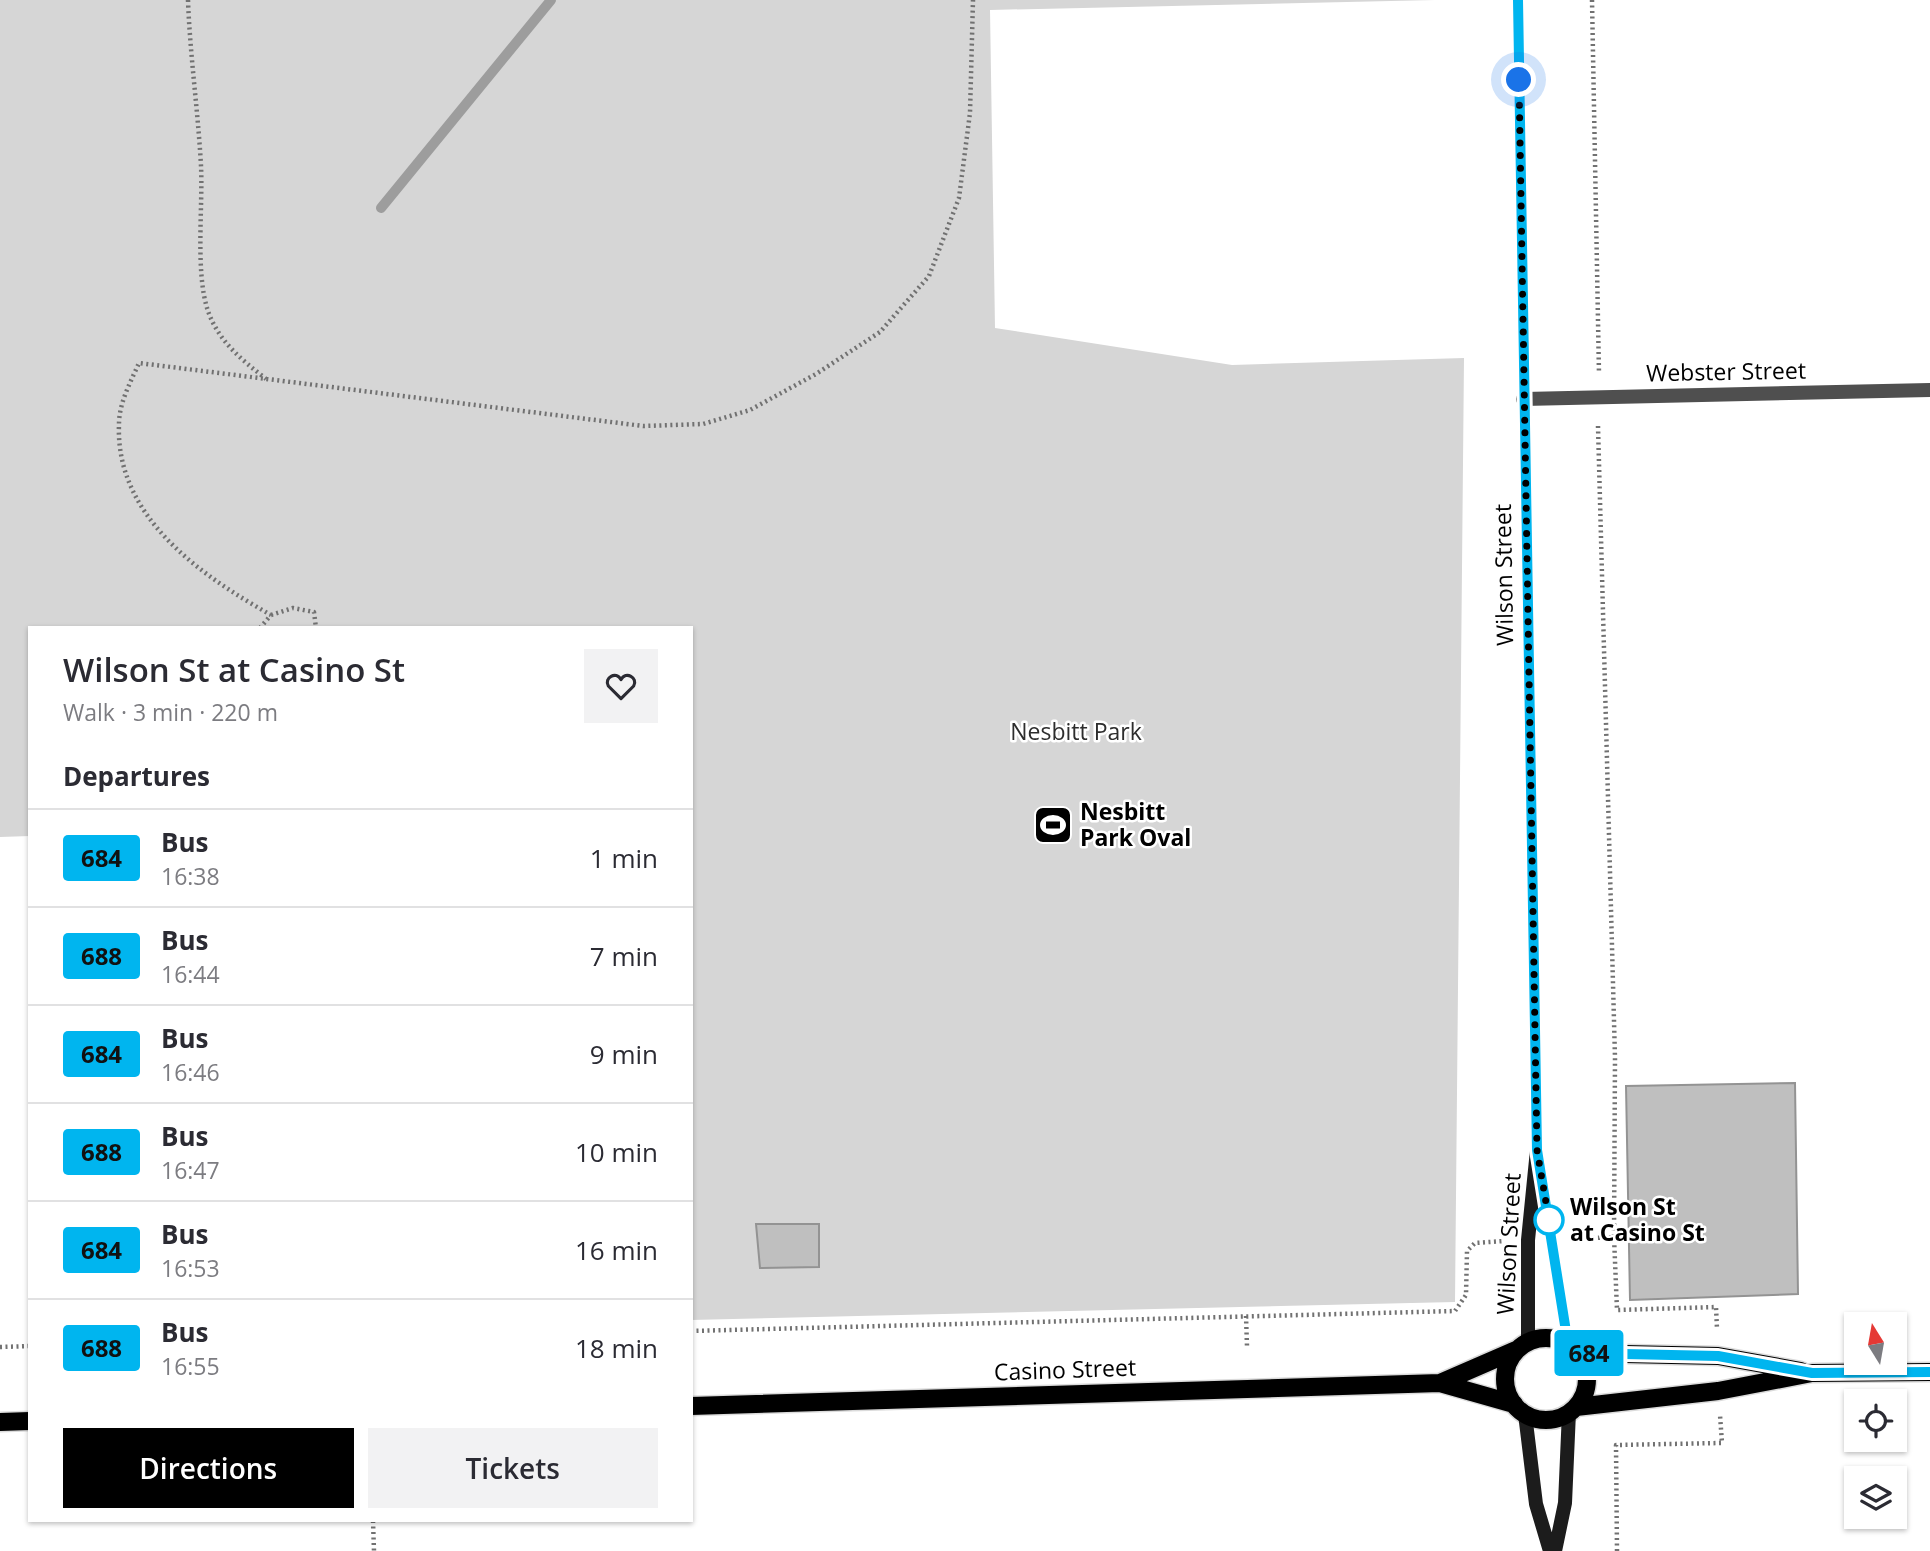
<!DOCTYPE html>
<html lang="en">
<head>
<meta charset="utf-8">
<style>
  :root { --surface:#fff; --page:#f2f2f3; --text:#2b2b33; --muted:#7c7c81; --line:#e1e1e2; --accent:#000 }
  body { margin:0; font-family:"Open Sans",sans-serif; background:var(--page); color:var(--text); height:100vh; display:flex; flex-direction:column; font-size:26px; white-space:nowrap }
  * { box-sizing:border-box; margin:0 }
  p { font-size:23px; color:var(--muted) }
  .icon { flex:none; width:38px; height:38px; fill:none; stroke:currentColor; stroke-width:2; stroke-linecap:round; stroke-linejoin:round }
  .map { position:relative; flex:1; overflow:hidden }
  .side { position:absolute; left:28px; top:626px; width:665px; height:896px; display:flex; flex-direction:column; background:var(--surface); border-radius:0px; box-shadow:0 2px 5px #0004 }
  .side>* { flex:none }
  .badge { padding:0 14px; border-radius:5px; font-size:24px; line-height:46px }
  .needle { width:46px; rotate:349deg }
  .fabs { position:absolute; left:1844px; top:1312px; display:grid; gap:14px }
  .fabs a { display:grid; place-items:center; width:63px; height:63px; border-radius:0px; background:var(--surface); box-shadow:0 2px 5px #0004; font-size:35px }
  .you { position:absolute; width:35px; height:35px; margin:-18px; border:5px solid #fff; border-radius:50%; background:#1a73e8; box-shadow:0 0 0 10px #1a73e833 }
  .map>.badge { position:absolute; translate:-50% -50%; box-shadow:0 0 0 4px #fff }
  h2 { padding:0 35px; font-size:26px; line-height:63px }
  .round { display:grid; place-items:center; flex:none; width:74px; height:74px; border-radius:0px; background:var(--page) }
  .head { display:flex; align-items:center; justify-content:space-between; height:119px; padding:0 35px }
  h1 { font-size:33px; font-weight:600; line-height:52px }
  .button { display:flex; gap:14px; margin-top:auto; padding:14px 35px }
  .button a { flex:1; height:80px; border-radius:0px; background:var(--accent); color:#fff; font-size:28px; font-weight:600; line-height:80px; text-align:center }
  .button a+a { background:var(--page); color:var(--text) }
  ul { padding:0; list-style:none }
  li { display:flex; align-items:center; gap:21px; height:98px; padding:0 35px; border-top:2px solid var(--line) }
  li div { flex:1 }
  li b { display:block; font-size:26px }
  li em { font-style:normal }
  li .badge { min-width:77px; font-weight:700; text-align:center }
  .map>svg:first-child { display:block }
  .green { fill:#d6d6d6 }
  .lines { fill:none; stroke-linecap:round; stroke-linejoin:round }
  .stream { stroke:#9d9d9d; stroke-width:10 }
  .building { fill:#bfbfbf; stroke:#939393; stroke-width:2 }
  .primary-casing { stroke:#dbdbdb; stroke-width:21 }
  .path { stroke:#717171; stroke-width:4.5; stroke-dasharray:2 3.5; stroke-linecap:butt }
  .street { stroke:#4f4f4f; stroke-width:14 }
  .secondary { stroke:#1c1c1c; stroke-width:14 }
  .primary { stroke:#000; stroke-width:18 }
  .line-casing { stroke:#fff; stroke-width:16 }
  .line { stroke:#00b5ef; stroke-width:10 }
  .walk { stroke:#000; stroke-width:7; stroke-dasharray:0 12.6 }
  .stop-dot { fill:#fff; stroke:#00b5ef; stroke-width:3.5 }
  .labels { text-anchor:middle; stroke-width:5; stroke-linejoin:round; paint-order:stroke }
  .street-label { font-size:23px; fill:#000; stroke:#fff }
  .park-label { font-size:23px; fill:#2d2d2d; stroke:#fff }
  .poi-label { font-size:23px; font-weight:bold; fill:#000; stroke:#fff; text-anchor:start }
  .stop-label { font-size:23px; font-weight:bold; fill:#000; stroke:#fff; text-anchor:start }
</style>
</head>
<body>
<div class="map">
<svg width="1930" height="1551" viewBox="0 0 1930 1551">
  <rect width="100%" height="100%" fill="#fff"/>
  <path class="green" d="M0,0h1435l-445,10 5,318 237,37 232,-7 -9,944 -764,18v-692h-661v208l-30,1z"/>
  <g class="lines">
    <path class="stream" d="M381,208l170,-208"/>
  </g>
  <path class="building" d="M1795,1083l3,211 -168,6 -4,-214z
    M756,1224h63v43l-59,1z"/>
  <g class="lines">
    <defs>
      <path id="primary" d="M1505 1379a41 41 0 1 1 82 0a41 41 0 1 1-82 0Z
        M1578,1353l140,3 83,15
        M1440,1383l76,-33
        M691,1406l749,-23 74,21
        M1576,1407l142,-16 94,-18 118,-1
        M0,1422l30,-1"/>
    </defs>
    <use href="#primary" class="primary-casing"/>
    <path class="path" d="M188,0c2,56 10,110 13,166 2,41 -6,107 7,145 11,31 33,48 58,68
      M1592,0l7,374
      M1598,426l17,632 -1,179 3,73 99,-3 1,22
      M271,615l22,-7 21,4 2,16
      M260,628l11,-13c-71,-40 -156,-99 -152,-191 0,-21 12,-43 20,-61l504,63 60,-2 47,-14 66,-36 64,-42 49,-56 30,-78 11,-85 3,-113
      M1576,1239l38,-2
      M1246,1316l1,30
      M691,1331l764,-20 11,-16 1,-44 8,-8 29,-2
      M0,1347l30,-1
      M373,1521l1,30
      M1617,1551l-1,-106 106,-2 -2,-28"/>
    <path class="street" d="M1523,399l407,-9"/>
    <path class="secondary" d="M1518,0l19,1150 -9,90v102
      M1540,1168l28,176
      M1525,1414l11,90 14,47
      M1555,1551l10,-48 4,-91"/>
    <use href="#primary" class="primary"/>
  </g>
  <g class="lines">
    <defs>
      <path id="line" d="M1518,0l19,1150 31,194 10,9 140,3 94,17 118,-1"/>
    </defs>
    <use href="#line" class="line-casing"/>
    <use href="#line" class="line"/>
    <path class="walk" d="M1519,80l18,1070 12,70"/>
  </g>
  <defs>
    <symbol id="stadium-square" viewBox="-11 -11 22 22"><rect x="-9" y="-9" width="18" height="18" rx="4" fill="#000" stroke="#fff"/><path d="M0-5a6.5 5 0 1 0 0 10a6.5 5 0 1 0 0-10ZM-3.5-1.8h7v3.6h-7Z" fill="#fff"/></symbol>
  </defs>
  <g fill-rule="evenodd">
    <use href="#stadium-square" x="1031" y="803" width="44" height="44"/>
  </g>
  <circle class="stop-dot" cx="1549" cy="1220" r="14"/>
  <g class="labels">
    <g class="street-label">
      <text transform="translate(1726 372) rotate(-1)" y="8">Webster Street</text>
      <text transform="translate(1504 575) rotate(-91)" y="8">Wilson Street</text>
      <text transform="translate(1509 1244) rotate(-87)" y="8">Wilson Street</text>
      <text transform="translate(1065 1370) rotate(-2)" y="8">Casino Street</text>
    </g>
    <g class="park-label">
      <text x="1076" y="740">Nesbitt Park</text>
    </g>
    <g class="poi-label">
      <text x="1080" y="820">Nesbitt<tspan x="1080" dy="26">Park Oval</tspan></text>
    </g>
    <g class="stop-label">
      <text x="1570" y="1215">Wilson St<tspan x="1570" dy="26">at Casino St</tspan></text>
    </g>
  </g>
</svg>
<div class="fabs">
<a><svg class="needle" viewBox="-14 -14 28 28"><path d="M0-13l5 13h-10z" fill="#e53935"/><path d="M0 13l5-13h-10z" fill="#7c7c81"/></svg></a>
<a><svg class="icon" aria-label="locate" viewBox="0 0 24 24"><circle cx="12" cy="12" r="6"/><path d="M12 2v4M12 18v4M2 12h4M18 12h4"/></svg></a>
<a><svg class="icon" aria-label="layers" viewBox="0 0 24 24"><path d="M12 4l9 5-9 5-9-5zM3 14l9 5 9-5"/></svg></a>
</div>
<div class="you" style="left:1519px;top:80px"></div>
<b class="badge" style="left:1589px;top:1353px;background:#00b5ef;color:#111">684</b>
<section class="side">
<div class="head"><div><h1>Wilson St at Casino St</h1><p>Walk · 3 min · 220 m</p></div><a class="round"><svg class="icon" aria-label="heart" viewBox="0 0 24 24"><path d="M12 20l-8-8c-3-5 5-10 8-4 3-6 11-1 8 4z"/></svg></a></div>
<h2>Departures</h2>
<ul>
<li><span class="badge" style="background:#00b5ef;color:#111">684</span><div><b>Bus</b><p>16:38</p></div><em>1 min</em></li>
<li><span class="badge" style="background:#00b5ef;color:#111">688</span><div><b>Bus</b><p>16:44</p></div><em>7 min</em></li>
<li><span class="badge" style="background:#00b5ef;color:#111">684</span><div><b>Bus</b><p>16:46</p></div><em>9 min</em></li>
<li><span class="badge" style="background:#00b5ef;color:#111">688</span><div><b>Bus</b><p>16:47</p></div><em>10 min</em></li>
<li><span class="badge" style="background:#00b5ef;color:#111">684</span><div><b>Bus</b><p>16:53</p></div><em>16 min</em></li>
<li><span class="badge" style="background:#00b5ef;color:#111">688</span><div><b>Bus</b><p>16:55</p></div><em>18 min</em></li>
</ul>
<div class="button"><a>Directions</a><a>Tickets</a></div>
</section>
</div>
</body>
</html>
